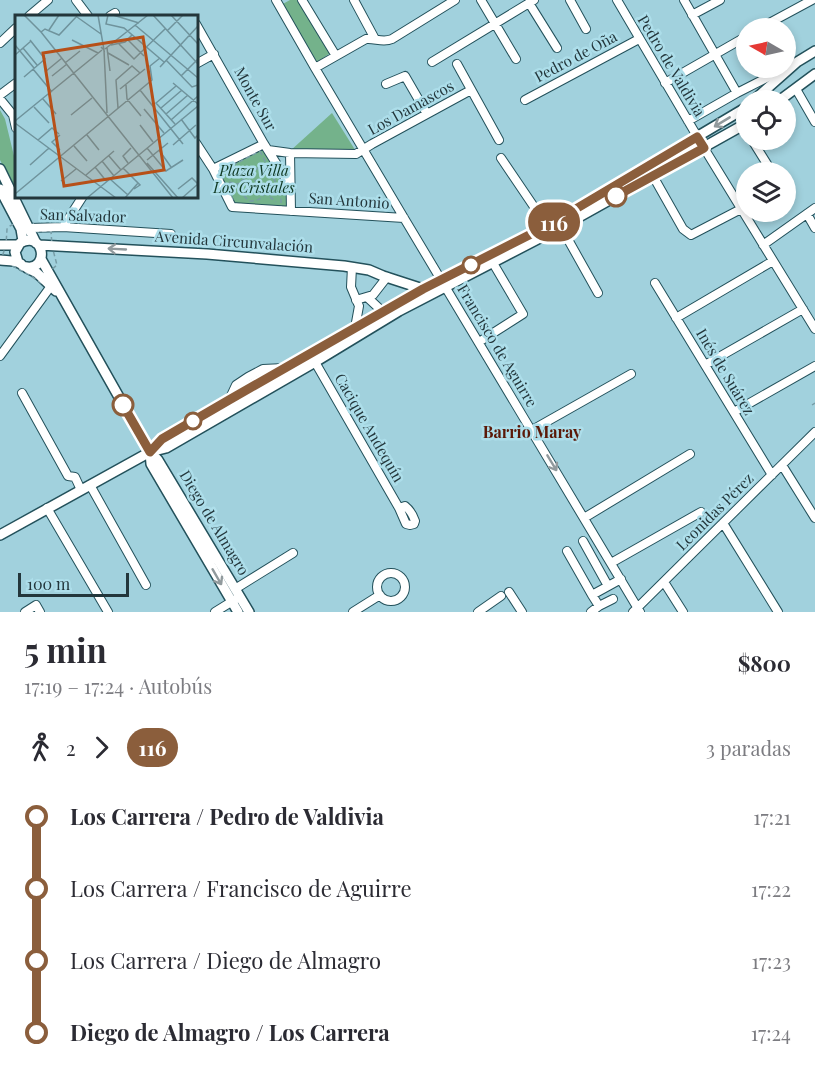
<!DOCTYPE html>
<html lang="es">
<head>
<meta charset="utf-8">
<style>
  :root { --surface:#fff; --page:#f2f2f3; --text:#2b2b33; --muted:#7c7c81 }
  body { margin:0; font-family:"Playfair Display",serif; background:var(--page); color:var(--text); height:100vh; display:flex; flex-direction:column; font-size:22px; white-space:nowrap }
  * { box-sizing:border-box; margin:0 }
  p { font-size:20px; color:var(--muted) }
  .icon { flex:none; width:33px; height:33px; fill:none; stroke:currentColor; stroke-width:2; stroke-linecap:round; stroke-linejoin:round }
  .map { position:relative; height:612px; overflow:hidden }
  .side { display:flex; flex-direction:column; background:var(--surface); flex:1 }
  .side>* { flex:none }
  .badge { padding:0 12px; border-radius:20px; font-size:21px; line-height:39px }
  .needle { width:39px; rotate:279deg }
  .tools { position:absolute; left:736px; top:18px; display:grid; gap:12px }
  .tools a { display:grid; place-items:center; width:60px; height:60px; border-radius:50%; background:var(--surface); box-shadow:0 3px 9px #0003; font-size:30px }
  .scale { position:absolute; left:18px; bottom:15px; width:111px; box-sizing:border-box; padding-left:6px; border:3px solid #23363b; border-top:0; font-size:16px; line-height:21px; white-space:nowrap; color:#23363b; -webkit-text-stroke:4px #addeea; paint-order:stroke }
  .map>.badge { position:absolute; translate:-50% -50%; box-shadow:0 0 0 3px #fff }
  .legs { display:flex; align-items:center; gap:9px; height:66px; padding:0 24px; font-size:20px }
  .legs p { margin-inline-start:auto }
  .overview { display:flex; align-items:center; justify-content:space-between; height:102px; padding:0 24px }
  h1 { font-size:33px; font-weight:700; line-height:45px }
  ul { padding:0 24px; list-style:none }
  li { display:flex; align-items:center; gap:21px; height:72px; font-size:22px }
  li i { display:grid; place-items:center; width:9px; height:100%; margin:0 8px; background:currentColor }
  li i::after { content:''; width:15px; height:15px; margin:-8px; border:4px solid; border-radius:50%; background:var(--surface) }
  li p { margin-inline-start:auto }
  li:first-child i { background:linear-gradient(#0000 50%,currentColor 0) }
  li:last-child i { background:linear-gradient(currentColor 50%,#0000 0) }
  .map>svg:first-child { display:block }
  .green { fill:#74b28b }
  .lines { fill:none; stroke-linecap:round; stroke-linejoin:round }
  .minor-casing { stroke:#23515b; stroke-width:10 }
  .major-casing { stroke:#23515b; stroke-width:12 }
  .path { stroke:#779da7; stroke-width:1.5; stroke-dasharray:4.5 3; stroke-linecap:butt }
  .minor { stroke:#fff; stroke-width:8 }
  .major { stroke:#fff; stroke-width:9 }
  .oneway { stroke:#919a9d }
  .line-1-casing { stroke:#fff; stroke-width:14 }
  .line-1 { stroke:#8b5e3c; stroke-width:9 }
  .stop-1-dot { fill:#fff; stroke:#8b5e3c; stroke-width:3 }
  .labels { text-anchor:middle; stroke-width:5; stroke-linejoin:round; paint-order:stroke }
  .street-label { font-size:15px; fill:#23363b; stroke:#addeea }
  .park-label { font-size:15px; font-style:italic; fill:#0f3821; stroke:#addeea }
  .neighbourhood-label { font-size:16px; font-weight:bold; fill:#5b1908; stroke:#addeea }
  .inset-road { fill:none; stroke:#6f939c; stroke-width:1.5 }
  .view { fill:#b75018; fill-opacity:0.15; stroke:#b75018; stroke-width:3 }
  .inset-edge { fill:none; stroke:#23363b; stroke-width:3 }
</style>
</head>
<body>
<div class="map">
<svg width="815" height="612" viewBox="0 0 815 612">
  <rect width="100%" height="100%" fill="#a1d1dd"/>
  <path class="green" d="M290,0h10l32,52 -15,10 -36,-57z
    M0,110l5,9 10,41v21l1,11 -16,-32z
    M332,113l25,40 -67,-2z
    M262,147l27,41 -1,21 -54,-5 -17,-33z"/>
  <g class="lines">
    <defs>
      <path id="minor" d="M76,0l12,16
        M276,0l39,68 89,150 236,394
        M302,0l34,56
        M354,0l21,39
        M481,0l35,59
        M570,0l16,29
        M617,0l87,148 111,181
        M684,0l53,93
        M529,3l28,45
        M692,15l28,-15
        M29,16l19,-16
        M110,16l5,-3
        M196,24l68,120 27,43
        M760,28l52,-28
        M0,43l16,-15
        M432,62l102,-62
        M196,64l18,-10
        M457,64l42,76
        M315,68l51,-29c9,-1 17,4 26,0l63,-39
        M665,83l82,-47
        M386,84l19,-8 22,38
        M796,89l19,33
        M0,95l16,-12
        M0,99l13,16 3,13
        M525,100l114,-61
        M688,121l49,-28 49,-25
        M752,140l20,32
        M196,143l17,26 19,38 172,11
        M268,150l22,3 66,1 16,-10 99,-54
        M290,153l1,58
        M501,158l46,68
        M213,169l51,-25
        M653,176l30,53 8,6 50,-26
        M807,214l8,14
        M63,227l20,-31
        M561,227l37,66
        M30,228l33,-1 108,7
        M763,245l52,-37
        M352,267l-1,20 8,19 -4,22
        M655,283l117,192
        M367,297l16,15
        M356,300l17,-5 14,-18
        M676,318l97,-57
        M479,342l44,-28 -30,-51
        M0,356l51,-70
        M315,362l84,146 7,16 4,1 4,-1 1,-3c-2,-6 -5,-11 -10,-15l-6,2
        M705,365l98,-56
        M22,393l46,83 7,1 6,13
        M229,400l7,-15 12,-8 15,-8 21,-1
        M734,412l81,-46
        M532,430l99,-56
        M782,465l33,53
        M90,485l56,100
        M47,508l61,104
        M584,518l106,-64
        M723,523l55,89
        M583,541l25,45
        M567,551l25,44 29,-16
        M611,563l90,-51
        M377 587a14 14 0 1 1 28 0a14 14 0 1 1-28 0Z
        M664,582l19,30
        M235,589l58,-36
        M509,592l13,20
        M592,595l7,11 14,-7
        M25,612l11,-7 4,7
        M215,612l21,-13
        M353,612l27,-17
        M478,612l23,-16
        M591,612l8,-6
        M633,612l182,-180"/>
      <path id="major" d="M754,100l43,-38 18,-11
        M780,100l35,-26
        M0,169l36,74
        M0,189l21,40 2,12
        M0,245h18
        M39,245l168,9 137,12 25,4 14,6 40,13
        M41,259l109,193 8,8 91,152
        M0,260c6,1 14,0 19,3 5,2 1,3 8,4 22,3 18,-37 -7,-24l-5,9 3,10
        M27,268l10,5 19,18
        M150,452l12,-13 67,-39 194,-111 124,-63 200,-119
        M150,452l1,12 87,148
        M0,535l150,-83 16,-4 149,-86 84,-51 162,-84 186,-104"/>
    </defs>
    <use href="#minor" class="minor-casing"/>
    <use href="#major" class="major-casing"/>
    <path class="path" d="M260,151l21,42v14l-3,1 -44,-4c-2,-11 -11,-21 -14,-32z
      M250,174l14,18 -1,4c-4,4 -7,5 -14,5l-8,-8 -3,-9z
      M250,174l15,-11
      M229,182l9,2
      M264,192l12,10
      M18,222l15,1 4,9 14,-1 1,15 5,19 -8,7 -4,8 -4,3 -13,-9 -27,-14 5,-15 1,-16 3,-3z
      M812,405l3,-2"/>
    <use href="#minor" class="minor"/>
    <use href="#major" class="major"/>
  </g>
  <defs><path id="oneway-shaft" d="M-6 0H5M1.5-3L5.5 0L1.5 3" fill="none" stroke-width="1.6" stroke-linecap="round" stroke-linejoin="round" transform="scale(1.5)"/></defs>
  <g class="oneway">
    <use href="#oneway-shaft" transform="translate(722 122) rotate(149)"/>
    <use href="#oneway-shaft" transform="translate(117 249) rotate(-177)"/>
    <use href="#oneway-shaft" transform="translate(552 463) rotate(59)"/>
    <use href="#oneway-shaft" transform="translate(217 577) rotate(60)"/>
  </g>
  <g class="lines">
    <defs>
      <path id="line-1" d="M123,405l27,47 12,-13 67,-39 194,-111 124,-63 150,-89 7,11 -88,48"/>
    </defs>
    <use href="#line-1" class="line-1-casing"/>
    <use href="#line-1" class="line-1"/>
  </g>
  <g class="stop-1-dot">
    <circle cx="616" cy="196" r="10"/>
    <circle cx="471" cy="265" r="8"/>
    <circle cx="123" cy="405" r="10"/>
    <circle cx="193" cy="421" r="8"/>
  </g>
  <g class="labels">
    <g class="street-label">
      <text transform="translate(576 57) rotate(-28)" y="5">Pedro de Oña</text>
      <text transform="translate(671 66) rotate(59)" y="5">Pedro de Valdivia</text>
      <text transform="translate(255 99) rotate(61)" y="5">Monte Sur</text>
      <text transform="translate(411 108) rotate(-29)" y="5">Los Damascos</text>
      <text transform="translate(349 201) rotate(4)" y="5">San Antonio</text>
      <text transform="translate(83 216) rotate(2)" y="5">San Salvador</text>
      <text transform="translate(234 242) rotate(4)" y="5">Avenida Circunvalación</text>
      <text transform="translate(497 346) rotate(59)" y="5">Francisco de Aguirre</text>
      <text transform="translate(725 372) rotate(59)" y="5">Inés de Suárez</text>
      <text transform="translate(369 428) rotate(60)" y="5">Cacique Andequín</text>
      <text transform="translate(715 512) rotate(-45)" y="5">Leonidas Pérez</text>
      <text transform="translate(214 523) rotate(59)" y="5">Diego de Almagro</text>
    </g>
    <g class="park-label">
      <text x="254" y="176">Plaza Villa<tspan x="254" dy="17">Los Cristales</tspan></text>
    </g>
    <g class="neighbourhood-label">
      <text x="532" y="438">Barrio Maray</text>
    </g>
  </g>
  <g transform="translate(15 15)">
    <rect width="183" height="183" fill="#a1d1dd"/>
    <path class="inset-road" d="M9,0l17,17 132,166M83,0l6,35 -3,-3M93,0l-2,9 18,4 40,34M98,0l26,8M138,0l45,49M156,0l27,29M62,2l24,17M120,10l63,53M34,15l10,-15M152,16l16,-16M26,17l4,-3 14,6 18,-19M112,24l17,17M57,25l26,13M104,29l15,15 31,-30M0,30l19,23M96,30l14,-3 7,-7M8,33l14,17M92,33l3,23M90,34l43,-34M89,35l3,63M93,38l21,12M0,40l16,-14M151,45l26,27 6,-2M50,48l15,-12M145,52l38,-41M18,54l19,23M30,57l17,-14M37,61l15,-12M166,61l17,-17M9,62l21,-18 -15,-19M158,68l25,21M111,70l1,14 14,17M105,74l25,-20M125,75l43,54M28,84l13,15M19,92l15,16M103,93l-2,-28 16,-14 8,7M146,93l21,-18M129,94l20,24M151,99l22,-19M56,100l21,-17M166,104l14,19 3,-3M156,105l27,-24M0,106l87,-71M0,108l101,75M160,109l-19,-21 20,-17M125,110l13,17M72,120l12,15M23,125l14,-12 7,6M158,130l23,-20M59,131l13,15M132,133l19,23 17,-11M45,135l-8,-8 8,-7M144,135l12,17M94,141l12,14M132,145l21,-17M87,146l12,15M113,148l-5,-7 8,-8M132,148l31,35M15,150l19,-17M80,152l12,15M108,153l17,17 -6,4M71,160l28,-24M95,164l18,16M46,166l15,-12M163,174l14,-11 6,6 -16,14M0,179l137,-114 -2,-14 10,-8M72,183l111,-92M110,183l13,-15"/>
    <path class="view" d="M128,22l21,133 -100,16 -21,-133z"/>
    <rect width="183" height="183" class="inset-edge"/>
  </g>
</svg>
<div class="tools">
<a><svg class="needle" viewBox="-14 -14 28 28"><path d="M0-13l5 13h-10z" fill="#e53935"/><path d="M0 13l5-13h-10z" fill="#7c7c81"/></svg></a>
<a><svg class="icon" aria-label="locate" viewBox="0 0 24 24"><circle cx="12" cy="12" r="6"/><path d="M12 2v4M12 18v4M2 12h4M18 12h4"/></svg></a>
<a><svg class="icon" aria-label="layers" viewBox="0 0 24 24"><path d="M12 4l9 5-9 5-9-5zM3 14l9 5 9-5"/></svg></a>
</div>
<div class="scale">100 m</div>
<b class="badge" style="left:554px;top:222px;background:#8b5e3c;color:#fff">116</b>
</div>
<section class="side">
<div class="overview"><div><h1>5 min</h1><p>17:19 – 17:24 · Autobús</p></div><b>$800</b></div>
<div class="legs"><svg class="icon" aria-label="walk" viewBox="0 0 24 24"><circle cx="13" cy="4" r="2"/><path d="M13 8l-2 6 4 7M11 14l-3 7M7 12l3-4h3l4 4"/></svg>2<svg class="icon" aria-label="forward" viewBox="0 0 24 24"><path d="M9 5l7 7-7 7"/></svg><b class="badge" style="background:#8b5e3c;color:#fff">116</b><p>3 paradas</p></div>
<ul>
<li><i style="color:#8b5e3c"></i><b>Los Carrera / Pedro de Valdivia</b><p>17:21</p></li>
<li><i style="color:#8b5e3c"></i><span>Los Carrera / Francisco de Aguirre</span><p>17:22</p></li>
<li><i style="color:#8b5e3c"></i><span>Los Carrera / Diego de Almagro</span><p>17:23</p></li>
<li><i style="color:#8b5e3c"></i><b>Diego de Almagro / Los Carrera</b><p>17:24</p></li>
</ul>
</section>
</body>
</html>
